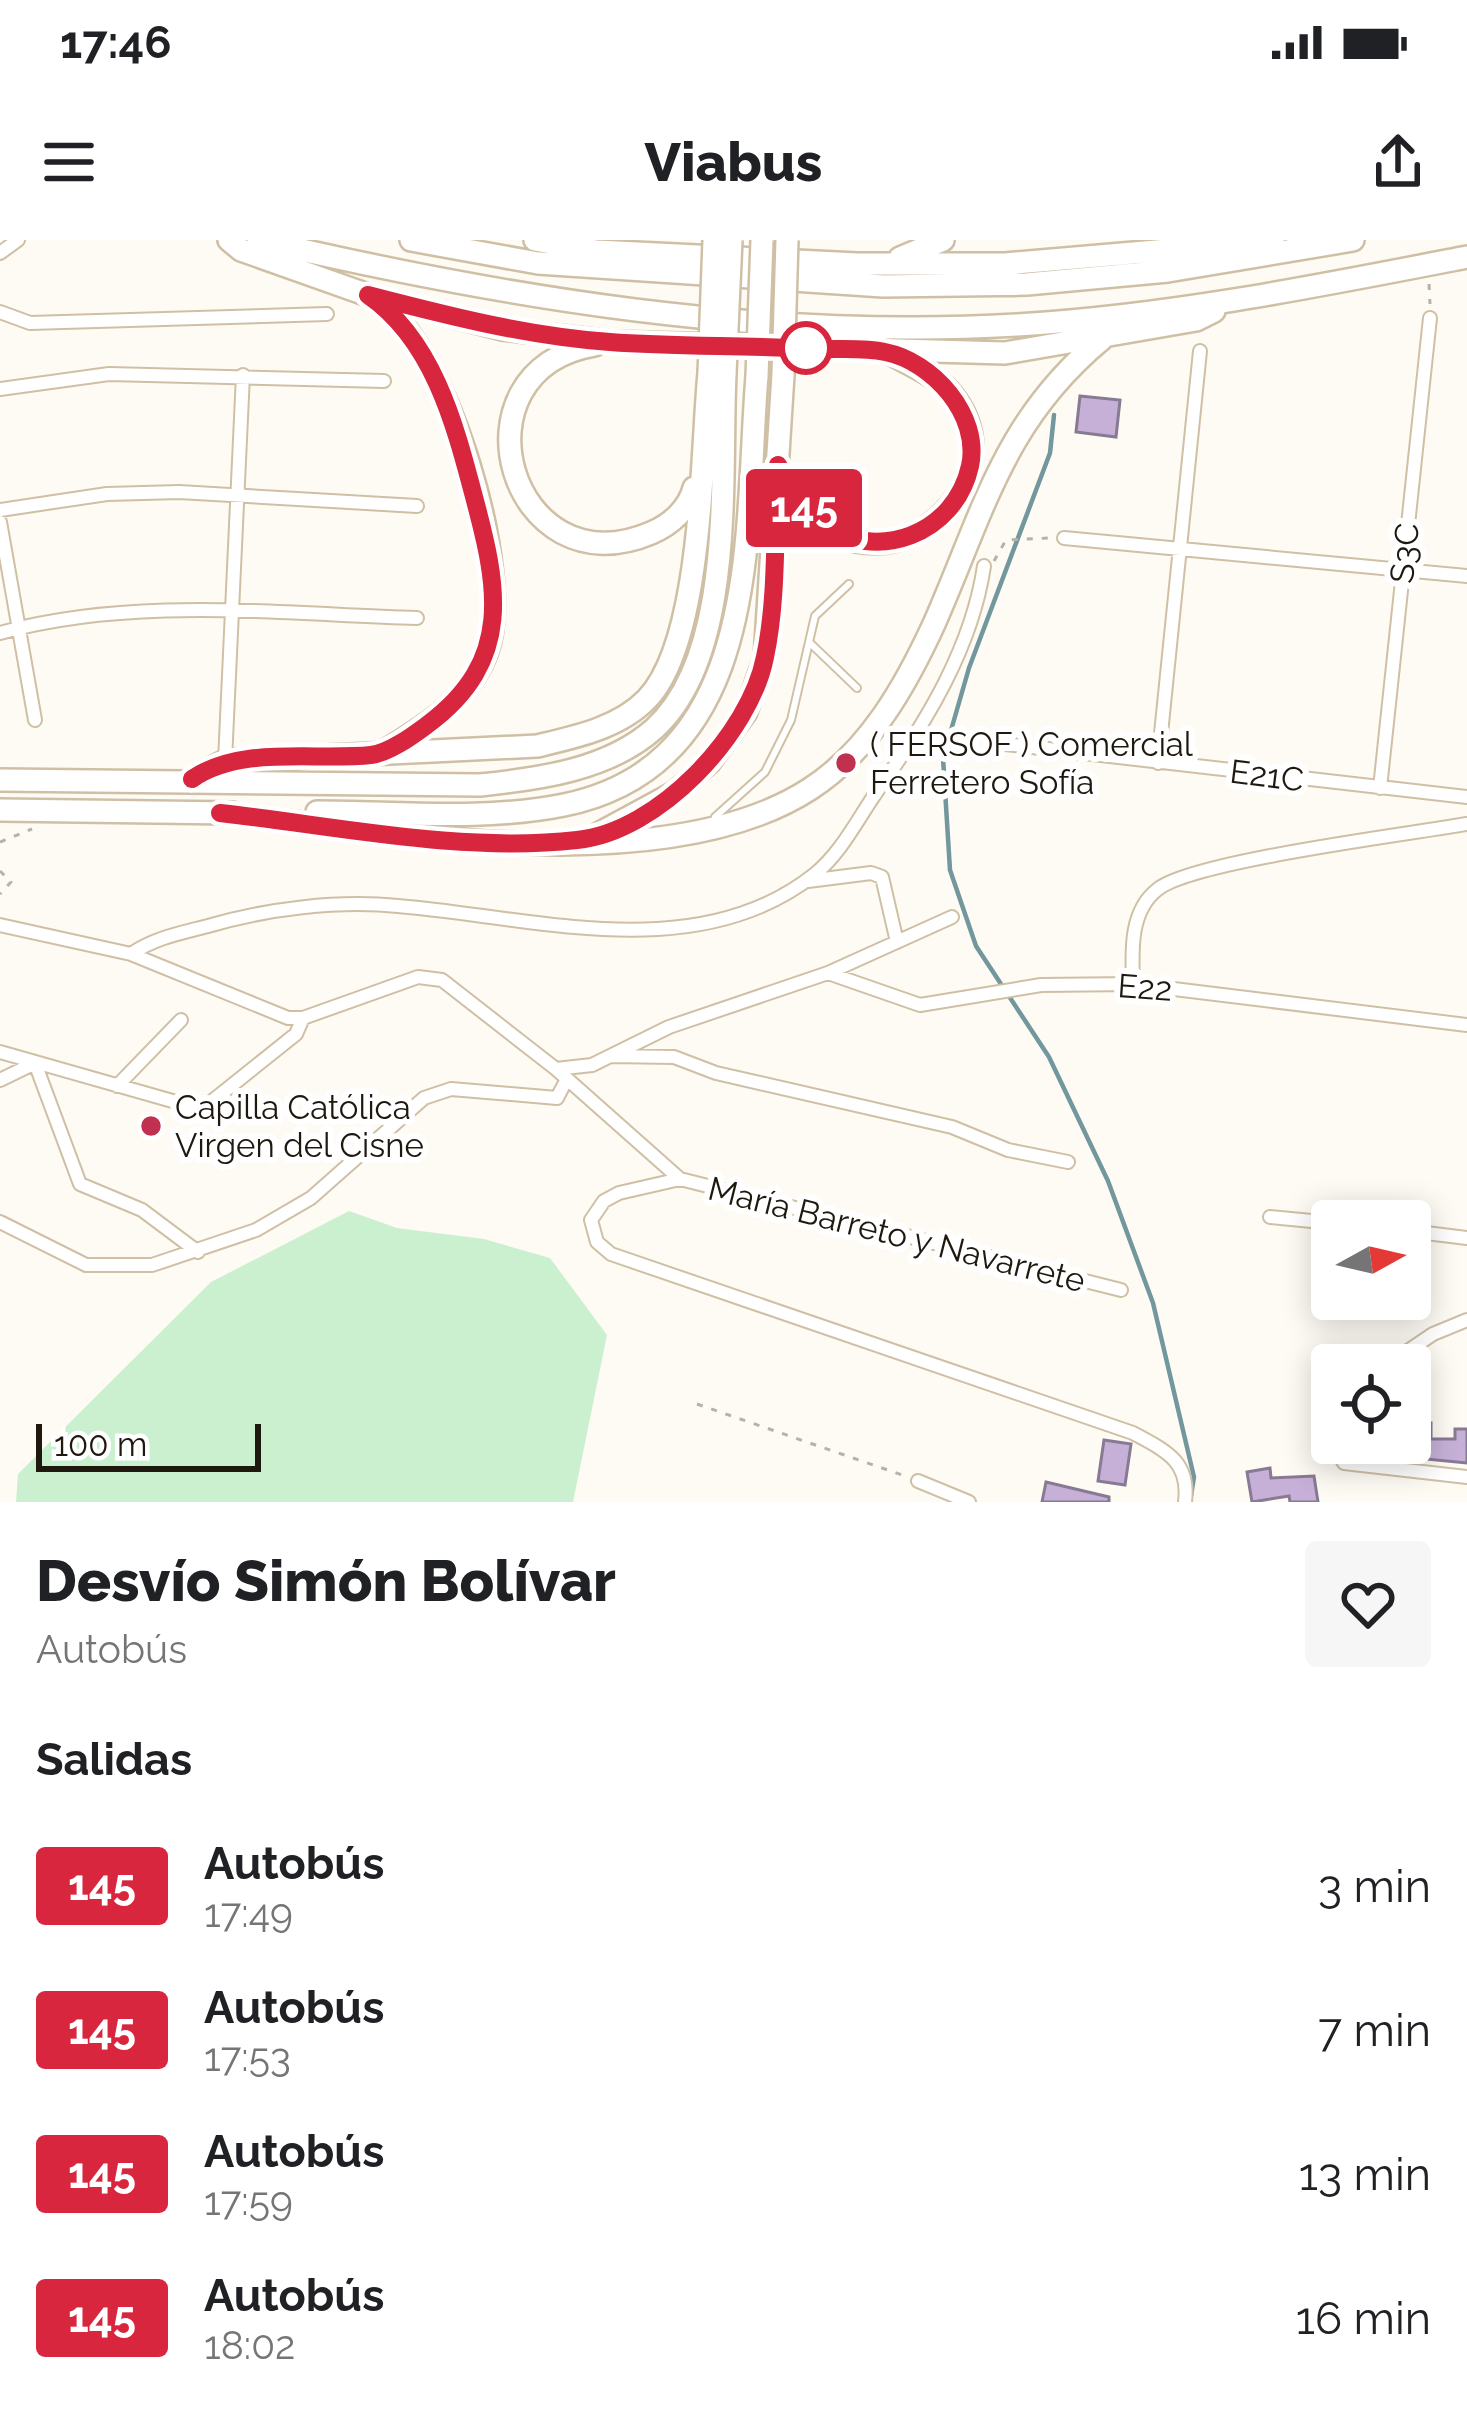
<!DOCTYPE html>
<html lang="es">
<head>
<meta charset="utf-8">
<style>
  :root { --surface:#fff; --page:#f6f6f6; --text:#202124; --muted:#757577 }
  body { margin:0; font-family:Raleway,sans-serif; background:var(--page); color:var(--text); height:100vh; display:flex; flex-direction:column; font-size:45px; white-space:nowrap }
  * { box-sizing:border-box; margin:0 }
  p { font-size:39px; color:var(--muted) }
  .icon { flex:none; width:66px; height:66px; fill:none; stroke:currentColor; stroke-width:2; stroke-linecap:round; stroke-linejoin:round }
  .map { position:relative; height:1262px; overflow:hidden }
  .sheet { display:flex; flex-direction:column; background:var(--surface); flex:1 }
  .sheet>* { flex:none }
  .badge { padding:0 24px; border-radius:9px; font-size:42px; line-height:78px }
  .needle { width:78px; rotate:82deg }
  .fabs { position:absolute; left:1311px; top:960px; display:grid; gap:24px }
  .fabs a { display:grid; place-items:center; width:120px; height:120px; border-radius:12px; background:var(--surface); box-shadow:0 6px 30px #0003; font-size:60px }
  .scale { position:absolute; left:36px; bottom:30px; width:225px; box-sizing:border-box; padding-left:12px; border:6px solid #1e180e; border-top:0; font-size:33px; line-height:42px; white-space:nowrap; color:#1e180e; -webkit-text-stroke:9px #fff; paint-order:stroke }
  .map>.badge { position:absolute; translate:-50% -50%; box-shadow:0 0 0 6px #fff }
  h2 { padding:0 36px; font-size:45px; line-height:108px }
  .round { display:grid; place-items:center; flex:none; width:126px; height:126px; border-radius:12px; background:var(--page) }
  .overview { display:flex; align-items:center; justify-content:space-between; height:204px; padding:0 36px }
  h1 { font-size:57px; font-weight:800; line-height:90px }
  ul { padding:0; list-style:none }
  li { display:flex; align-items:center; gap:36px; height:144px; padding:0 36px }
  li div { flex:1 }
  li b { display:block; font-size:45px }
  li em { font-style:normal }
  li .badge { min-width:132px; font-weight:700; text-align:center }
  .status { display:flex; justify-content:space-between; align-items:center; height:84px; padding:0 60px; background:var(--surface); direction:ltr }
  .status svg { height:33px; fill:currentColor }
  header { display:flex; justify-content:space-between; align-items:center; height:156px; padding:0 36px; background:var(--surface); font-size:54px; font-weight:800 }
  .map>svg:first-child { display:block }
  .green { fill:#cbf0cf }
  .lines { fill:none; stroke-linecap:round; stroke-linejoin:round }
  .stream { stroke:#72979d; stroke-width:4.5 }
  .building { fill:#c6b0d7; stroke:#887a93; stroke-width:3 }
  .lane-casing { stroke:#cfc0a5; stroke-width:10 }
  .street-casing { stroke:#cfc0a5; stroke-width:16 }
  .highway-casing { stroke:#cfc0a5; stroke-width:26 }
  .path { stroke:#b6b2aa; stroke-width:3; stroke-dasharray:6 9; stroke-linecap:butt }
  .lane { stroke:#fff; stroke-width:6 }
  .street { stroke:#fff; stroke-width:12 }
  .highway { stroke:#fff; stroke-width:21 }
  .highway-bridge-casing { stroke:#cfc0a5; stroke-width:26; stroke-linecap:butt }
  .highway-bridge { stroke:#fff; stroke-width:21 }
  .line-casing { stroke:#fff; stroke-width:27 }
  .line { stroke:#d7263d; stroke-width:18 }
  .stop-dot { fill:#fff; stroke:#d7263d; stroke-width:6 }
  .poi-dot { fill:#c1314f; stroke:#fff; stroke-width:4.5 }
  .labels { text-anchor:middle; stroke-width:12; stroke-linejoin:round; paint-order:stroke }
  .street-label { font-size:33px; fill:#1e180e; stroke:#fff }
  .poi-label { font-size:33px; fill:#1e180e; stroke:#fff; text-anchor:start }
</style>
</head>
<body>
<div class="status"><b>17:46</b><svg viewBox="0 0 49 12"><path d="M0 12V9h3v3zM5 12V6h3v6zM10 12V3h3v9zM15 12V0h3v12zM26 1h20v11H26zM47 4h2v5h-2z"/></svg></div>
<header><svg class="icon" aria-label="menu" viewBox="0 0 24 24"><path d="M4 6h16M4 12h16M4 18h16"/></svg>Viabus<svg class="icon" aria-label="share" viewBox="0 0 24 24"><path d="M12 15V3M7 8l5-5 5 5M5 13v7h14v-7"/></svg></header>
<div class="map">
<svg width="1467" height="1262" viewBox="0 0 1467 1262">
  <rect width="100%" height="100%" fill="#fefbf5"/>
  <path class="green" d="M349,971l48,17 87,11 66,19 57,77 -34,167h-557l2,-28 193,-192z"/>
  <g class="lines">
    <path class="stream" d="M1054,175l-4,38 -81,215 -26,90 7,112 26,76 73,111 59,124 45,122 41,174 -3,19"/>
  </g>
  <path class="building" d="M1080,156l40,4 -4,37 -40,-5z
    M1410,1183h21v16h24v-10h12v34l-72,-7 1,-13h14z
    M1104,1200l27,4 -6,41 -27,-4z
    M1270,1228l1,10 43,-2 4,26h-28l-1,-6 -37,6 -5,-30z
    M1046,1242l63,15v5h-67z"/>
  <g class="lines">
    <defs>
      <path id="lane" d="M809,402l48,46
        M715,577l50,-45 26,-52 24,-104 34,-32"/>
      <path id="street" d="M0,13l18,-13
        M0,72l30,11 297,-9
        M0,149l109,-15 275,7
        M0,270l107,-16 72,-2 238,14
        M0,282l35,198
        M1064,298l403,38
        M0,393c134,-37 280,-19 417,-15
        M996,503l471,54
        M225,521l18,-386
        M1158,523l42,-412
        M1380,548l50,-470
        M808,641l63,-8 11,4 15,65
        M0,685l131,29 157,64h15l115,-41 24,3 114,89 124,110 441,111
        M131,714c23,-16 50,-21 77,-28 58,-17 129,-26 190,-20 135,11 299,62 417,-32 28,-23 44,-58 65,-87 47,-66 92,-140 104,-221
        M828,733l92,32 121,-20 92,-1 334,41
        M1133,744c-1,-32 -4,-73 25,-95 35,-28 252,-55 309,-65
        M0,812l190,54h16l90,-72 7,-16
        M611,816l63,1 42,16 236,54 56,23 60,12
        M556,829l36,-4 77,-38 159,-54 124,-56
        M0,840l35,-17 45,121 62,26 56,42
        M117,846l64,-66
        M680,939l-61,14 -15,8 -13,19 6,22 14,12 522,179c33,18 57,28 52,69
        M1270,977l62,6
        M0,982l86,43h66l104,-35 55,-32 113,-100 27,-9 106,9 10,-19
        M1410,991l57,7
        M1387,1125l46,-31 34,-14
        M1332,1203l12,20 123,14
        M918,1241l51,21"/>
      <path id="highway" d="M229,0l12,10 127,45 134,34 108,13 395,11 191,-33 18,-9
        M258,0c248,58 503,100 759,85 152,-9 301,-39 450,-68
        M411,0l127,23 345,23 144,-2 141,-13 185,-31
        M535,0l61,11 261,13h148l268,-23
        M900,18l43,-18
        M379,62c68,47 136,271 108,349 -17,48 -62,76 -104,101
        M595,105c-149,25 -85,248 56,188 20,-8 38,-25 43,-45
        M778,225c9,15 17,34 29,47 85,89 220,-34 141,-122 -15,-16 -37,-25 -55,-35
        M195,537l30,-16 312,-15c38,-9 82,-18 110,-47 56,-58 54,-245 62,-326
        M0,540l480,5c58,-6 128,-15 174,-56 82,-74 66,-253 71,-355
        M0,570l232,3
        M317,572c81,0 168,9 247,-7 201,-41 180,-273 193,-429
        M220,573c164,19 445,70 590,-24 59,-38 96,-104 124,-165 50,-113 69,-203 168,-285
        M600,593l74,-40 35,-30 37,-51 19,-54 18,-283"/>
    </defs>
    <use href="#lane" class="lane-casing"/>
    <use href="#street" class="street-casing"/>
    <use href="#highway" class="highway-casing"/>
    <path class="path" d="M1429,44l1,20
      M994,321l12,-21 44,-2
      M0,602l32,-13
      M0,631l11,11 -11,12
      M697,1164l208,72"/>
    <use href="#lane" class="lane"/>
    <use href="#street" class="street"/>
    <use href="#highway" class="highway"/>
    <defs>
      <path id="highway-bridge" d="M709,133l5,-133
        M725,134l6,-134
        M783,135l4,-135
        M757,136l5,-136"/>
    </defs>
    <use href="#highway-bridge" class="highway-bridge-casing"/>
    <use href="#highway-bridge" class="highway-bridge"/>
  </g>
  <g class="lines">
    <defs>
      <path id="line" d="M192,539c49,-34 122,-18 179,-24 18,-2 41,-19 56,-30 88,-65 71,-139 46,-232 -19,-72 -41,-154 -105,-198 81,21 159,41 242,47 67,5 134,3 201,7 24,1 51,-2 74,3 47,9 96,63 85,114 -15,68 -93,98 -150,57 -20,-14 -30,-37 -42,-58 -4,62 0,131 -13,192 -15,77 -107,175 -188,183 -116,13 -241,-14 -357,-27"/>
    </defs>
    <use href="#line" class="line-casing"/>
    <use href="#line" class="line"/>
  </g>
  <circle class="stop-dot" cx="806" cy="108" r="24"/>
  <g class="poi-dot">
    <circle cx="846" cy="523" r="12"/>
    <circle cx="151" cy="886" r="12"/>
  </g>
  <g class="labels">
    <g class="street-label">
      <text transform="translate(1404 313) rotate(-84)" y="12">S3C</text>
      <text transform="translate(1267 535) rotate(7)" y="12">E21C</text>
      <text transform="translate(1145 747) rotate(4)" y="12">E22</text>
      <text transform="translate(897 994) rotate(14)" y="12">María Barreto y Navarrete</text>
    </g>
    <g class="poi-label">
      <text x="870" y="516">( FERSOF ) Comercial<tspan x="870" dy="38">Ferretero Sofía</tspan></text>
      <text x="175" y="879">Capilla Católica<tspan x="175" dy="38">Virgen del Cisne</tspan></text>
    </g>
  </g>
</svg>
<div class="fabs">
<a><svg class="needle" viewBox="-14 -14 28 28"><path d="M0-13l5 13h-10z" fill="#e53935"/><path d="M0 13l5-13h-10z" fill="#757577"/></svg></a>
<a><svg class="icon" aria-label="locate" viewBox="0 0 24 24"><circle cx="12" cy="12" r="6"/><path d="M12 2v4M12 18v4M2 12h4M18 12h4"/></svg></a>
</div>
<div class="scale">100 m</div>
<b class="badge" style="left:804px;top:268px;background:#d7263d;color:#fff">145</b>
</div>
<section class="sheet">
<div class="overview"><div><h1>Desvío Simón Bolívar</h1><p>Autobús</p></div><a class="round"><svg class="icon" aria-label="heart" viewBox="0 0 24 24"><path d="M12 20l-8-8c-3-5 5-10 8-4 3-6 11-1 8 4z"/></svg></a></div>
<h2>Salidas</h2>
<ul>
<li><span class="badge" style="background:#d7263d;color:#fff">145</span><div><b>Autobús</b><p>17:49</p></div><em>3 min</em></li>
<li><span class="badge" style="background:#d7263d;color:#fff">145</span><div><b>Autobús</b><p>17:53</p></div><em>7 min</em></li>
<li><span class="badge" style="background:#d7263d;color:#fff">145</span><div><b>Autobús</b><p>17:59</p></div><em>13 min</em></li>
<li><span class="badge" style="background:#d7263d;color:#fff">145</span><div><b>Autobús</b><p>18:02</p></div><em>16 min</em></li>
</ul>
</section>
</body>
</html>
